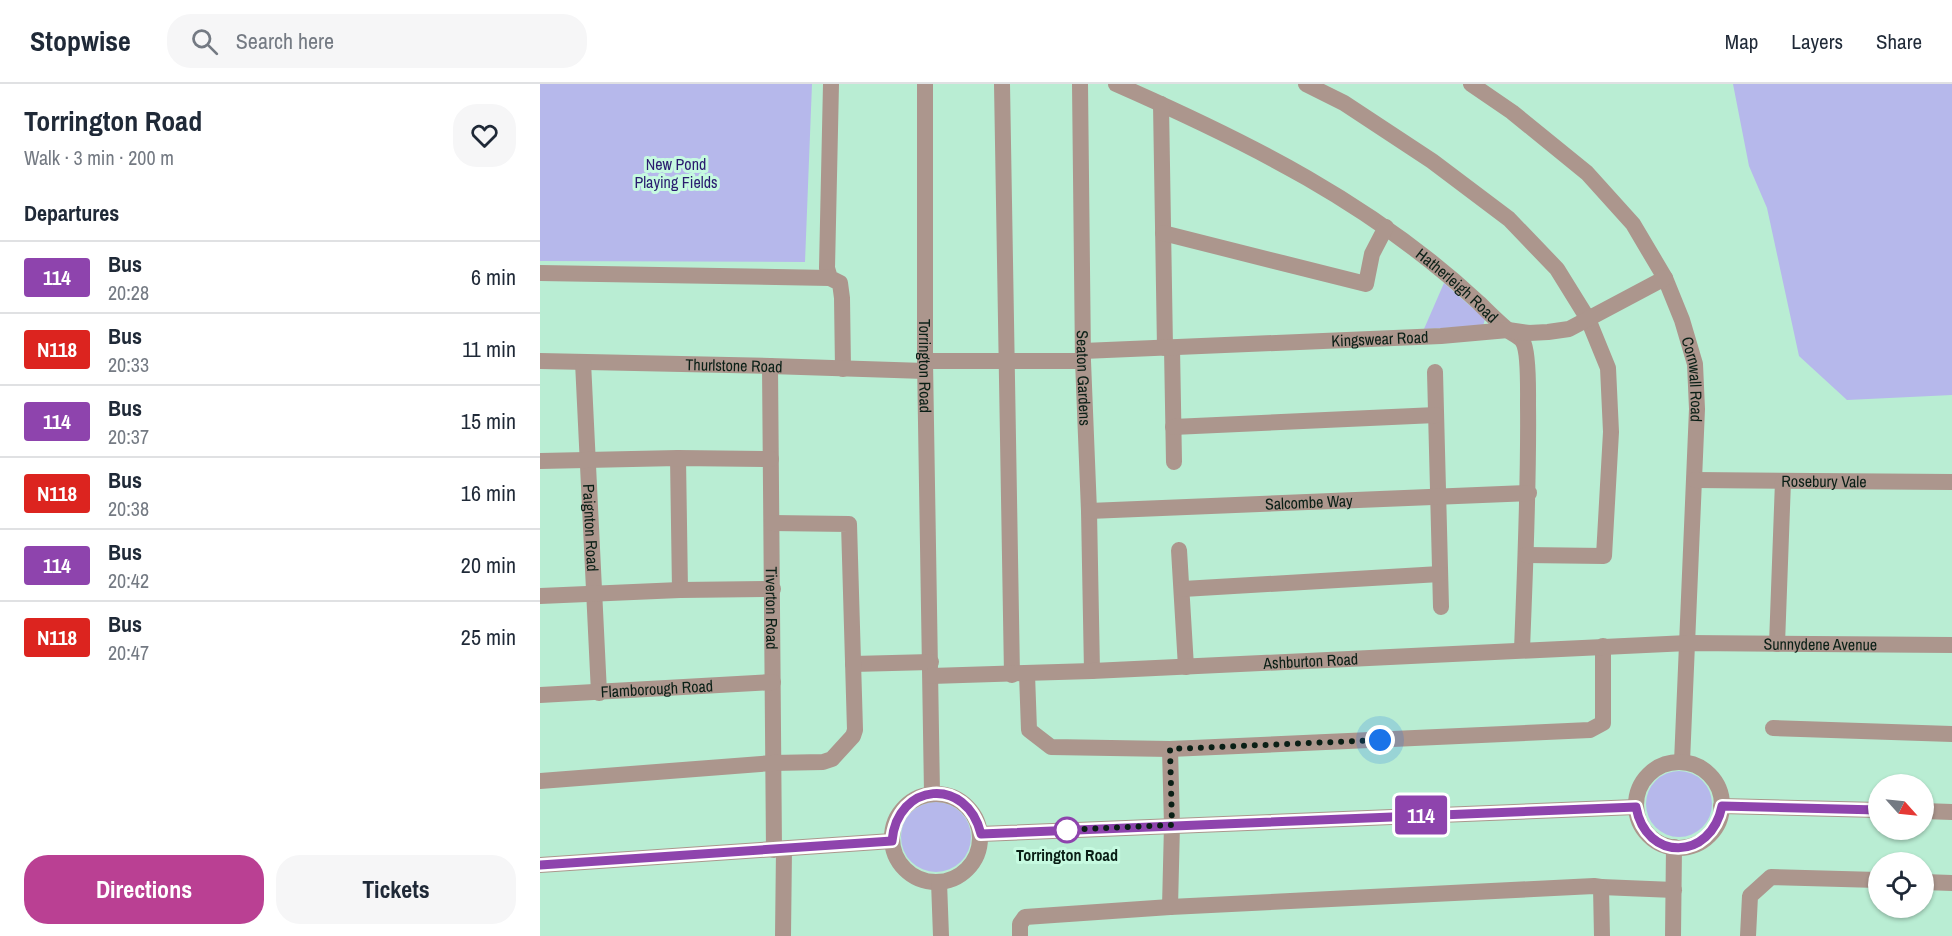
<!DOCTYPE html>
<html lang="en">
<head>
<meta charset="utf-8">
<style>
  :root { --surface:#fff; --page:#f6f6f7; --text:#1f2937; --muted:#747a83; --line:#e0e1e3; --accent:#ba4093 }
  body { margin:0; font-family:"Archivo Narrow",sans-serif; background:var(--page); color:var(--text); height:100vh; display:flex; flex-direction:column; font-size:22px; white-space:nowrap }
  * { box-sizing:border-box; margin:0 }
  p { font-size:20px; color:var(--muted) }
  .icon { flex:none; width:33px; height:33px; fill:none; stroke:currentColor; stroke-width:2; stroke-linecap:round; stroke-linejoin:round }
  .map { position:relative; flex:1; overflow:hidden }
  .side { display:flex; flex-direction:column; background:var(--surface); width:540px }
  .side>* { flex:none }
  .badge { padding:0 12px; border-radius:4px; font-size:21px; line-height:39px }
  .needle { width:39px; rotate:117deg }
  .fabs { position:absolute; left:1328px; top:690px; display:grid; gap:12px }
  .fabs a { display:grid; place-items:center; width:66px; height:66px; border-radius:50%; background:var(--surface); box-shadow:0 2px 4px #0004; font-size:30px }
  .you { position:absolute; width:30px; height:30px; margin:-15px; border:4px solid #fff; border-radius:50%; background:#1a73e8; box-shadow:0 0 0 9px #1a73e833 }
  .map>.badge { position:absolute; translate:-50% -50%; box-shadow:0 0 0 3px #fff }
  h2 { padding:0 24px; font-size:22px; line-height:54px }
  .round { display:grid; place-items:center; flex:none; width:63px; height:63px; border-radius:24px; background:var(--page) }
  .overview { display:flex; align-items:center; justify-content:space-between; height:102px; padding:0 24px }
  h1 { font-size:28px; font-weight:800; line-height:45px }
  .action { display:flex; gap:12px; margin-top:auto; padding:12px 24px }
  .action a { flex:1; height:69px; border-radius:24px; background:var(--accent); color:#fff; font-size:24px; font-weight:800; line-height:69px; text-align:center }
  .action a+a { background:var(--page); color:var(--text) }
  ul { padding:0; list-style:none }
  li { display:flex; align-items:center; gap:18px; height:72px; padding:0 24px; border-top:2px solid var(--line) }
  li div { flex:1 }
  li b { display:block; font-size:22px }
  li em { font-style:normal }
  li .badge { min-width:66px; font-weight:700; text-align:center }
  header { display:flex; align-items:center; gap:36px; box-sizing:border-box; height:84px; padding:0 30px; background:var(--surface); border-bottom:2px solid var(--line) }
  header strong { font-size:28px }
  nav { display:flex; gap:33px; margin-inline-start:auto; font-size:21px }
  .search { width:420px; height:54px; background:var(--page); display:flex; align-items:center; gap:15px; box-sizing:border-box; padding:0 21px; border-radius:24px; color:var(--muted); font-size:22px }
  main { display:flex; flex:1; min-height:0 }
  .map>svg:first-child { display:block }
  .green { fill:#b6b8eb }
  .lines { fill:none; stroke-linecap:round; stroke-linejoin:round }
  .minor { stroke:#ac968d; stroke-width:16 }
  .line-casing { stroke:#fff; stroke-width:14 }
  .line { stroke:#8e44ad; stroke-width:9 }
  .walk { stroke:#0a1f16; stroke-width:6; stroke-dasharray:0 10.8 }
  .stop-dot { fill:#fff; stroke:#8e44ad; stroke-width:3 }
  .labels { text-anchor:middle; stroke-width:6; stroke-linejoin:round; paint-order:stroke }
  .park-label { font-size:16px; fill:#2a1b6f; stroke:#c6fae0 }
  .street-label { font-size:16px; fill:#0a1f16; stroke:#c6fae0 }
  .stop-label { font-size:16px; font-weight:bold; fill:#0a1f16; stroke:#c6fae0 }
</style>
</head>
<body>
<header>
<strong>Stopwise</strong>
<div class="search"><svg class="icon" aria-label="search" viewBox="0 0 24 24"><circle cx="10" cy="10" r="6"/><path d="M15 15l6 6"/></svg>Search here</div>
<nav><a>Map</a><a>Layers</a><a>Share</a></nav>
</header>
<main>
<section class="side">
<div class="overview"><div><h1>Torrington Road</h1><p>Walk · 3 min · 200 m</p></div><a class="round"><svg class="icon" aria-label="heart" viewBox="0 0 24 24"><path d="M12 20l-8-8c-3-5 5-10 8-4 3-6 11-1 8 4z"/></svg></a></div>
<h2>Departures</h2>
<ul>
<li><span class="badge" style="background:#8e44ad;color:#fff">114</span><div><b>Bus</b><p>20:28</p></div><em>6 min</em></li>
<li><span class="badge" style="background:#dc241f;color:#fff">N118</span><div><b>Bus</b><p>20:33</p></div><em>11 min</em></li>
<li><span class="badge" style="background:#8e44ad;color:#fff">114</span><div><b>Bus</b><p>20:37</p></div><em>15 min</em></li>
<li><span class="badge" style="background:#dc241f;color:#fff">N118</span><div><b>Bus</b><p>20:38</p></div><em>16 min</em></li>
<li><span class="badge" style="background:#8e44ad;color:#fff">114</span><div><b>Bus</b><p>20:42</p></div><em>20 min</em></li>
<li><span class="badge" style="background:#dc241f;color:#fff">N118</span><div><b>Bus</b><p>20:47</p></div><em>25 min</em></li>
</ul>
<div class="action"><a>Directions</a><a>Tickets</a></div>
</section>
<div class="map">
<svg width="1412" height="852" viewBox="0 0 1412 852">
  <rect width="100%" height="100%" fill="#b9edd3"/>
  <path class="green" d="M0,0h272l-7,178 -265,-1z
    M1193,0h219v311l-105,5 -48,-44 -32,-148 -18,-42z
    M904,199l41,36 -2,7 -59,3z
    M1106 720a33 33 0 1 1 66 0a33 33 0 1 1-66 0Z
    M361 753a35 35 0 1 1 70 0a35 35 0 1 1-70 0Z"/>
  <g class="lines">
    <g class="minor">
      <path d="M291,0l-4,184 3,10 10,5 2,15 1,71"/>
      <path id="s1" d="M385,0v277l7,432"/>
      <path d="M462,0l10,591"/>
      <path id="s2" d="M540,0l3,277 6,150 3,160"/>
      <path id="s3" d="M576,0c132,58 257,120 363,219 10,10 20,20 30,28 4,3 12,7 14,11 6,10 5,51 5,63 1,82 -3,163 -6,245"/>
      <path d="M766,0l38,19 88,58 77,58 48,50 31,50 20,49 3,64 -7,124 -78,-1"/>
      <path id="s4" d="M931,0l41,28 75,61 46,51 32,54 17,42 13,44 2,45 -15,353"/>
      <path d="M621,20l4,244"/>
      <path d="M623,149l203,51 6,-30 14,-27"/>
      <path d="M0,189l290,5"/>
      <path d="M632,264l2,114"/>
      <path id="s5" d="M543,267l358,-15 67,-6 21,3 19,-1 21,-3 96,-51"/>
      <path id="s6" d="M0,277l230,5 155,5"/>
      <path d="M385,277h158"/>
      <path id="s7" d="M43,278l16,331"/>
      <path id="s8" d="M230,282l4,484"/>
      <path d="M895,288l6,235"/>
      <path d="M633,343l263,-12"/>
      <path d="M138,374l2,132"/>
      <path d="M0,377l138,-3 93,1"/>
      <path id="s9" d="M1155,396l257,2"/>
      <path id="s10" d="M549,427l440,-18"/>
      <path d="M639,466l7,117"/>
      <path d="M643,505l257,-15"/>
      <path d="M0,512l140,-6 93,-1"/>
      <path d="M1237,560l6,-163"/>
      <path d="M313,580l78,-2"/>
      <path d="M487,590l2,56 22,17 119,2 420,-19 13,-7v-77"/>
      <path id="s11" d="M391,592l161,-5 596,-28 264,2"/>
      <path id="s12" d="M0,611l233,-13"/>
      <path d="M1233,644l179,6"/>
      <path d="M630,665l2,76 -2,82"/>
      <circle cx="1139" cy="721" r="43"/>
      <path d="M0,697l233,-18 50,-1 9,-3 21,-23 2,-6 -6,-206 -77,-1"/>
      <circle cx="396" cy="754" r="44"/>
      <path d="M1181,722l157,4"/>
      <path d="M1383,727l29,1"/>
      <path d="M441,750l655,-27"/>
      <path d="M0,781l352,-24"/>
      <path d="M399,798l2,54"/>
      <path d="M1383,798l29,1"/>
      <path d="M1061,803l73,3"/>
      <path d="M243,852l1,-87"/>
      <path d="M480,852v-12l5,-7 145,-10 424,-21 7,1 1,49"/>
      <path d="M1133,852l1,-89"/>
      <path d="M1208,852l2,-40 21,-19 107,3"/>
    </g>
  </g>
  <g class="lines">
    <defs>
      <path id="line" d="M0,781l352,-24c5,-59 75,-65 89,-7l655,-27c10,55 75,54 86,-1l156,4"/>
    </defs>
    <use href="#line" class="line-casing"/>
    <use href="#line" class="line"/>
    <path class="walk" d="M527,746h-2l107,-5 -2,-76 210,-9"/>
  </g>
  <circle class="stop-dot" cx="527" cy="746" r="12"/>
  <g class="labels">
    <g class="park-label">
      <text x="136" y="86">New Pond<tspan x="136" dy="18">Playing Fields</tspan></text>
    </g>
    <g class="street-label">
      <text dy="6" stroke="none"><textPath href="#s3" startOffset="398">Hatherleigh Road</textPath></text>
      <text dy="6" stroke="none"><textPath href="#s5" startOffset="297">Kingswear Road</textPath></text>
      <text dy="6" stroke="none"><textPath href="#s6" startOffset="194">Thurlstone Road</textPath></text>
      <text dy="6" stroke="none"><textPath href="#s1" startOffset="282">Torrington Road</textPath></text>
      <text dy="6" stroke="none"><textPath href="#s2" startOffset="294">Seaton Gardens</textPath></text>
      <text dy="6" stroke="none"><textPath href="#s4" startOffset="384">Cornwall Road</textPath></text>
      <text dy="6" stroke="none"><textPath href="#s9" startOffset="129">Rosebury Vale</textPath></text>
      <text dy="6" stroke="none"><textPath href="#s10" startOffset="220">Salcombe Way</textPath></text>
      <text dy="6" stroke="none"><textPath href="#s7" startOffset="166">Paignton Road</textPath></text>
      <text dy="6" stroke="none"><textPath href="#s8" startOffset="242">Tiverton Road</textPath></text>
      <text dy="6" stroke="none"><textPath href="#s11" startOffset="890">Sunnydene Avenue</textPath></text>
      <text dy="6" stroke="none"><textPath href="#s11" startOffset="380">Ashburton Road</textPath></text>
      <text dy="6" stroke="none"><textPath href="#s12" startOffset="117">Flamborough Road</textPath></text>
    </g>
    <g class="stop-label">
      <text x="527" y="777">Torrington Road</text>
    </g>
  </g>
</svg>
<div class="fabs">
<a><svg class="needle" viewBox="-14 -14 28 28"><path d="M0-13l5 13h-10z" fill="#e53935"/><path d="M0 13l5-13h-10z" fill="#747a83"/></svg></a>
<a><svg class="icon" aria-label="locate" viewBox="0 0 24 24"><circle cx="12" cy="12" r="6"/><path d="M12 2v4M12 18v4M2 12h4M18 12h4"/></svg></a>
</div>
<div class="you" style="left:840px;top:656px"></div>
<b class="badge" style="left:881px;top:731px;background:#8e44ad;color:#fff">114</b>
</div>
</main>
</body>
</html>
